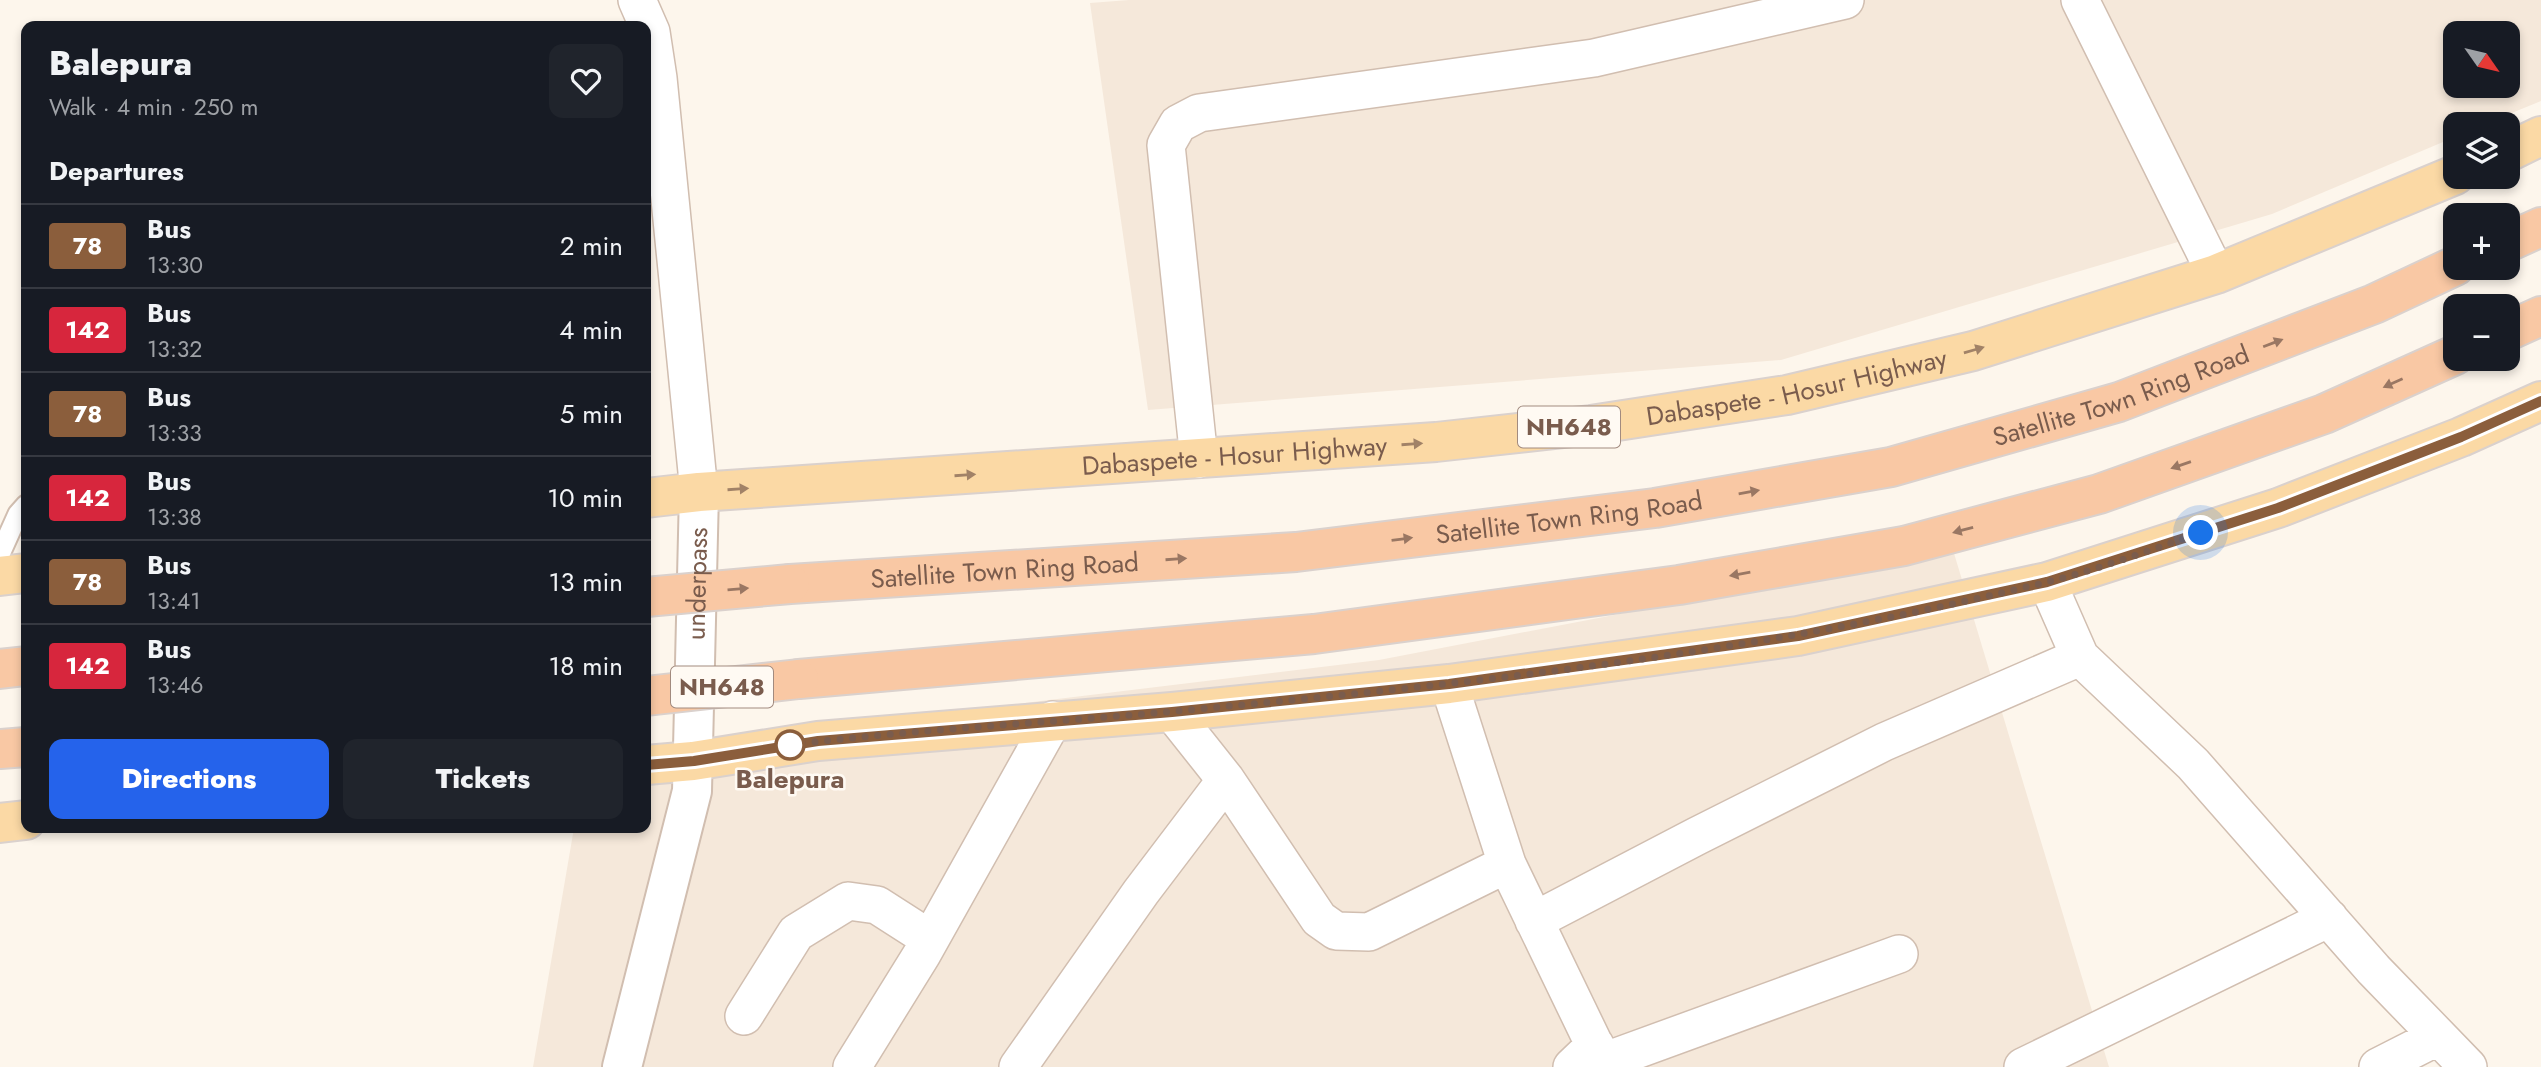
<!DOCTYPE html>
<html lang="en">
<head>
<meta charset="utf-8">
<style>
  :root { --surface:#171b24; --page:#20242c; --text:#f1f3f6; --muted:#9ea1a6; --line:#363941; --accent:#2563eb }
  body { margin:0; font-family:Jost,sans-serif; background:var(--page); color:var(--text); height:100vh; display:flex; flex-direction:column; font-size:26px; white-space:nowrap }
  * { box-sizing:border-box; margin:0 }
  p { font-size:23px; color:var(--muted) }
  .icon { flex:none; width:38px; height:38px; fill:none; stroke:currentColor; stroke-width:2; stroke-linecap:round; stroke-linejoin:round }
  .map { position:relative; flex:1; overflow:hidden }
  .sheet { position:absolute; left:21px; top:21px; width:630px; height:812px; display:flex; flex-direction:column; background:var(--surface); border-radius:14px; box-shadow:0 4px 10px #0003 }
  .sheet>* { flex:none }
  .badge { padding:0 14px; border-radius:5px; font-size:24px; line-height:46px }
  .needle { width:46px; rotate:124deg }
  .controls { position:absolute; left:2443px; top:21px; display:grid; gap:14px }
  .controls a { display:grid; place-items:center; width:77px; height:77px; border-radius:14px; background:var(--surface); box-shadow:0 4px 10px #0003; font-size:35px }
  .you { position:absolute; width:35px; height:35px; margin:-18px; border:5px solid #fff; border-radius:50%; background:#1a73e8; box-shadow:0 0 0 10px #1a73e833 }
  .map>.badge { position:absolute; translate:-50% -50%; box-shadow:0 0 0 4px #fff }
  h2 { padding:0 28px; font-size:26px; line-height:63px }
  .round { display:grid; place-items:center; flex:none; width:74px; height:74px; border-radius:14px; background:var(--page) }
  .headline { display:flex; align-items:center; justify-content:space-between; height:119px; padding:0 28px }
  h1 { font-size:33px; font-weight:800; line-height:52px }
  .cta { display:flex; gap:14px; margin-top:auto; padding:14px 28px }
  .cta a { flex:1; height:80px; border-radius:14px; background:var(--accent); color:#fff; font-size:28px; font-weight:800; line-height:80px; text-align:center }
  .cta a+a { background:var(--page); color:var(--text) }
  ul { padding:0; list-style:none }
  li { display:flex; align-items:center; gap:21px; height:84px; padding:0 28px; border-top:2px solid var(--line) }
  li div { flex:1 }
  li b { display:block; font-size:26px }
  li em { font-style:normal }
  li .badge { min-width:77px; font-weight:700; text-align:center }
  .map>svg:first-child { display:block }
  .residential { fill:#f5e8da; fill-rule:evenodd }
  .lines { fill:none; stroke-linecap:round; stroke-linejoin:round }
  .service-casing { stroke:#d1beb0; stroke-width:23 }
  .minor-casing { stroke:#d1beb0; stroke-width:40 }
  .tertiary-casing { stroke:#d1beb0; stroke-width:42 }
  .primary-casing { stroke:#dad1cd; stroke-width:42 }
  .trunk-casing { stroke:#dad1cd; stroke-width:42 }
  .service { stroke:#fff; stroke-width:19 }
  .minor { stroke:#fff; stroke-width:37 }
  .tertiary { stroke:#fff; stroke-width:38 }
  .primary { stroke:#fbd9a5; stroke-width:38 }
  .trunk { stroke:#f9c8a4; stroke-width:38 }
  .trunk-bridge-casing { stroke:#dad1cd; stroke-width:42; stroke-linecap:butt }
  .trunk-bridge { stroke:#f9c8a4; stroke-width:38 }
  .oneway { fill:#9a7763 }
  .oneway2 { fill:#a18267 }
  .line-casing { stroke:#fff; stroke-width:16 }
  .line { stroke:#8b5e3c; stroke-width:10 }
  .walk { stroke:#7a5c4d; stroke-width:7; stroke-dasharray:0 12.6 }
  .stop-dot { fill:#fff; stroke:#8b5e3c; stroke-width:3.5 }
  .labels { text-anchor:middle; stroke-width:5; stroke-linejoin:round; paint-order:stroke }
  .shield { fill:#fffaf3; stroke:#a28b7f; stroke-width:2 }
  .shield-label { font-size:24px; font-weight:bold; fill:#7a5c4d }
  .street-label { font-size:26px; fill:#7a5c4d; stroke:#fffaf3 }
  .stop-label { font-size:26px; font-weight:bold; fill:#7a5c4d; stroke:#fffaf3 }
</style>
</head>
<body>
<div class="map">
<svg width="2541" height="1067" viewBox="0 0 2541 1067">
  <rect width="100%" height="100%" fill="#fdf6ec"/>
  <path class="residential" d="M1129,0h1412v101l-56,23h-30v13l-183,77 -491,146 -633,50 -58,-407zM2455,33h53v53h-53z
    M1953,550l156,517h-1576l41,-239h72v-79l733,-89z"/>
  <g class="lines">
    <defs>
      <path id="service" d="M0,554l18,-40 8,-9"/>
      <path id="minor" d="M637,0l14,32 7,46 41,414
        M2080,0l136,274
        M1199,459l-33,-314 12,-21 21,-11 395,-55 251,-58
        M2047,582l33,75 113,107 181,206 94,97
        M1449,684l58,180 98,203
        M1172,712l54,68 93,139 17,12 33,1 138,-68
        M1534,921l163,-85 187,-94 196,-85
        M744,1016l52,-83 52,-32 29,4 53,34
        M1603,1062l296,-108
        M852,1067l70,-113 131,-234
        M1018,1067l123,-175 85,-112
        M1572,1067l23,-22
        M2023,1067l306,-149
        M2378,1067l59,-30"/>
      <g id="tertiary">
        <path id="s1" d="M622,1067l70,-276 7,-299"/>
      </g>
      <g id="primary">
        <path d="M2508,152l33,-16"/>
        <path id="s2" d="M646,498l53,-6 737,-50 155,-17 196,-30 186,-44 243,-77 239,-99"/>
        <path d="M0,576l26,-3"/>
        <path d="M646,765l47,-4 125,-20 354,-29 277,-28 349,-48 249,-54 231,-74 183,-71 80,-36"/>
        <path d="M0,823l26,-3"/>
      </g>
      <g id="trunk">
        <path d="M2508,242l33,-15"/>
        <path d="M2508,331l33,-15"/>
        <path id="s3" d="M790,584l506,-32 359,-44 236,-41 228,-65 255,-98 81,-38"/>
        <path d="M0,669l26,-3"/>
        <path d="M799,679l515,-45 365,-49 225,-39 195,-52 225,-80 131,-59"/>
        <path d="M0,749l26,-2"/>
      </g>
    </defs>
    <use href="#service" class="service-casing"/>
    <use href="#minor" class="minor-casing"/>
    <use href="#tertiary" class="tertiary-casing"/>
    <use href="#primary" class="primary-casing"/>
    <use href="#trunk" class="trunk-casing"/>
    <use href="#service" class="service"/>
    <use href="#minor" class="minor"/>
    <use href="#tertiary" class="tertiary"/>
    <use href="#primary" class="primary"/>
    <use href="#trunk" class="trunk"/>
    <defs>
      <path id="trunk-bridge" d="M646,597l144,-13
        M646,696l153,-17"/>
    </defs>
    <use href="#trunk-bridge" class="trunk-bridge-casing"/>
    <use href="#trunk-bridge" class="trunk-bridge"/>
  </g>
  <defs><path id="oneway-solid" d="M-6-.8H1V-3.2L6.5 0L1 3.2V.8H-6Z" transform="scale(1.75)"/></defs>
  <g class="oneway">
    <use href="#oneway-solid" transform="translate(2273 343) rotate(-21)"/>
    <use href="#oneway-solid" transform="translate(2393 383) rotate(156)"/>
    <use href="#oneway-solid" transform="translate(2181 465) rotate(161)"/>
    <use href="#oneway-solid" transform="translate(1749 492) rotate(-10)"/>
    <use href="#oneway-solid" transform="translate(1963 530) rotate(165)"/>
    <use href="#oneway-solid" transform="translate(1402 539) rotate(-7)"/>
    <use href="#oneway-solid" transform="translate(1176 559) rotate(-4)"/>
    <use href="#oneway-solid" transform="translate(1740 574) rotate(170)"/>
    <use href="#oneway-solid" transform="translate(738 589) rotate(-5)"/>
  </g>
  <g class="oneway2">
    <use href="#oneway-solid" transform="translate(1974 350) rotate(-16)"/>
    <use href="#oneway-solid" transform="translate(1412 444) rotate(-4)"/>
    <use href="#oneway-solid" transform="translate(965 475) rotate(-4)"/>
    <use href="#oneway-solid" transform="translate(738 489) rotate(-4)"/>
  </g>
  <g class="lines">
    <defs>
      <path id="line" d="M646,765l48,-4 124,-20 354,-29 277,-28 349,-48 249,-54 231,-74 183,-71 80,-36"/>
    </defs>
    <use href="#line" class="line-casing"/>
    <use href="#line" class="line"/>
    <path class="walk" d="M790,745c128,-16 258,-22 387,-34 290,-27 583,-58 866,-128 54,-13 106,-33 158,-50"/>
  </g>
  <circle class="stop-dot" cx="790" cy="745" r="14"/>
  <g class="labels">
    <g class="shield">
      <rect x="1518" y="406.5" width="102" height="41" rx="5"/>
      <rect x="671" y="666.5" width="102" height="41" rx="5"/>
    </g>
    <g class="shield-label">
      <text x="1569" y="435">NH648</text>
      <text x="722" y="695">NH648</text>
    </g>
    <g class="street-label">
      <text dy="9" stroke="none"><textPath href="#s2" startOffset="1157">Dabaspete - Hosur Highway</textPath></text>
      <text dy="9" stroke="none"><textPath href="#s3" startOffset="1349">Satellite Town Ring Road</textPath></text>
      <text dy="9" stroke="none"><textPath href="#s2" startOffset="590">Dabaspete - Hosur Highway</textPath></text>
      <text dy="9" stroke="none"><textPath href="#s3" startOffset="782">Satellite Town Ring Road</textPath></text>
      <text dy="9" stroke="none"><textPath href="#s3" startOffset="215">Satellite Town Ring Road</textPath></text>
      <text dy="9" stroke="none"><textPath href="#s1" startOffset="492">underpass</textPath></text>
    </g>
    <g class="stop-label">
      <text x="790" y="788">Balepura</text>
    </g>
  </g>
</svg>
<div class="controls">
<a><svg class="needle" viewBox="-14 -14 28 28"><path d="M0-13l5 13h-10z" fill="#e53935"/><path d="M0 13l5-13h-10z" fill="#9ea1a6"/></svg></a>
<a><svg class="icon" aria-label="layers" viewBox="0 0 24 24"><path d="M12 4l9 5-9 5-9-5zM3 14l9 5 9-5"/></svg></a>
<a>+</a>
<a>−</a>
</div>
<div class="you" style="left:2201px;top:533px"></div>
<section class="sheet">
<div class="headline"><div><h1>Balepura</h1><p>Walk · 4 min · 250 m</p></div><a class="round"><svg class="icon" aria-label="heart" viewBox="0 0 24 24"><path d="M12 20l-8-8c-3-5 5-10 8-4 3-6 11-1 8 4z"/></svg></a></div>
<h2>Departures</h2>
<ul>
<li><span class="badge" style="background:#8b5e3c;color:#fff">78</span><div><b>Bus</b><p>13:30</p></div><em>2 min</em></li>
<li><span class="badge" style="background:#d7263d;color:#fff">142</span><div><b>Bus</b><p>13:32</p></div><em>4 min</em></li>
<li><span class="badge" style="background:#8b5e3c;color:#fff">78</span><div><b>Bus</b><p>13:33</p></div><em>5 min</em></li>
<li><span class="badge" style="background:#d7263d;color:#fff">142</span><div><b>Bus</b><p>13:38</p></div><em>10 min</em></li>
<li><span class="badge" style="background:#8b5e3c;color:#fff">78</span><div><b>Bus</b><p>13:41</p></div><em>13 min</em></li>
<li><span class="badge" style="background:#d7263d;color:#fff">142</span><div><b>Bus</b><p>13:46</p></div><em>18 min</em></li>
</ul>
<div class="cta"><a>Directions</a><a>Tickets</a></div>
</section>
</div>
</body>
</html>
